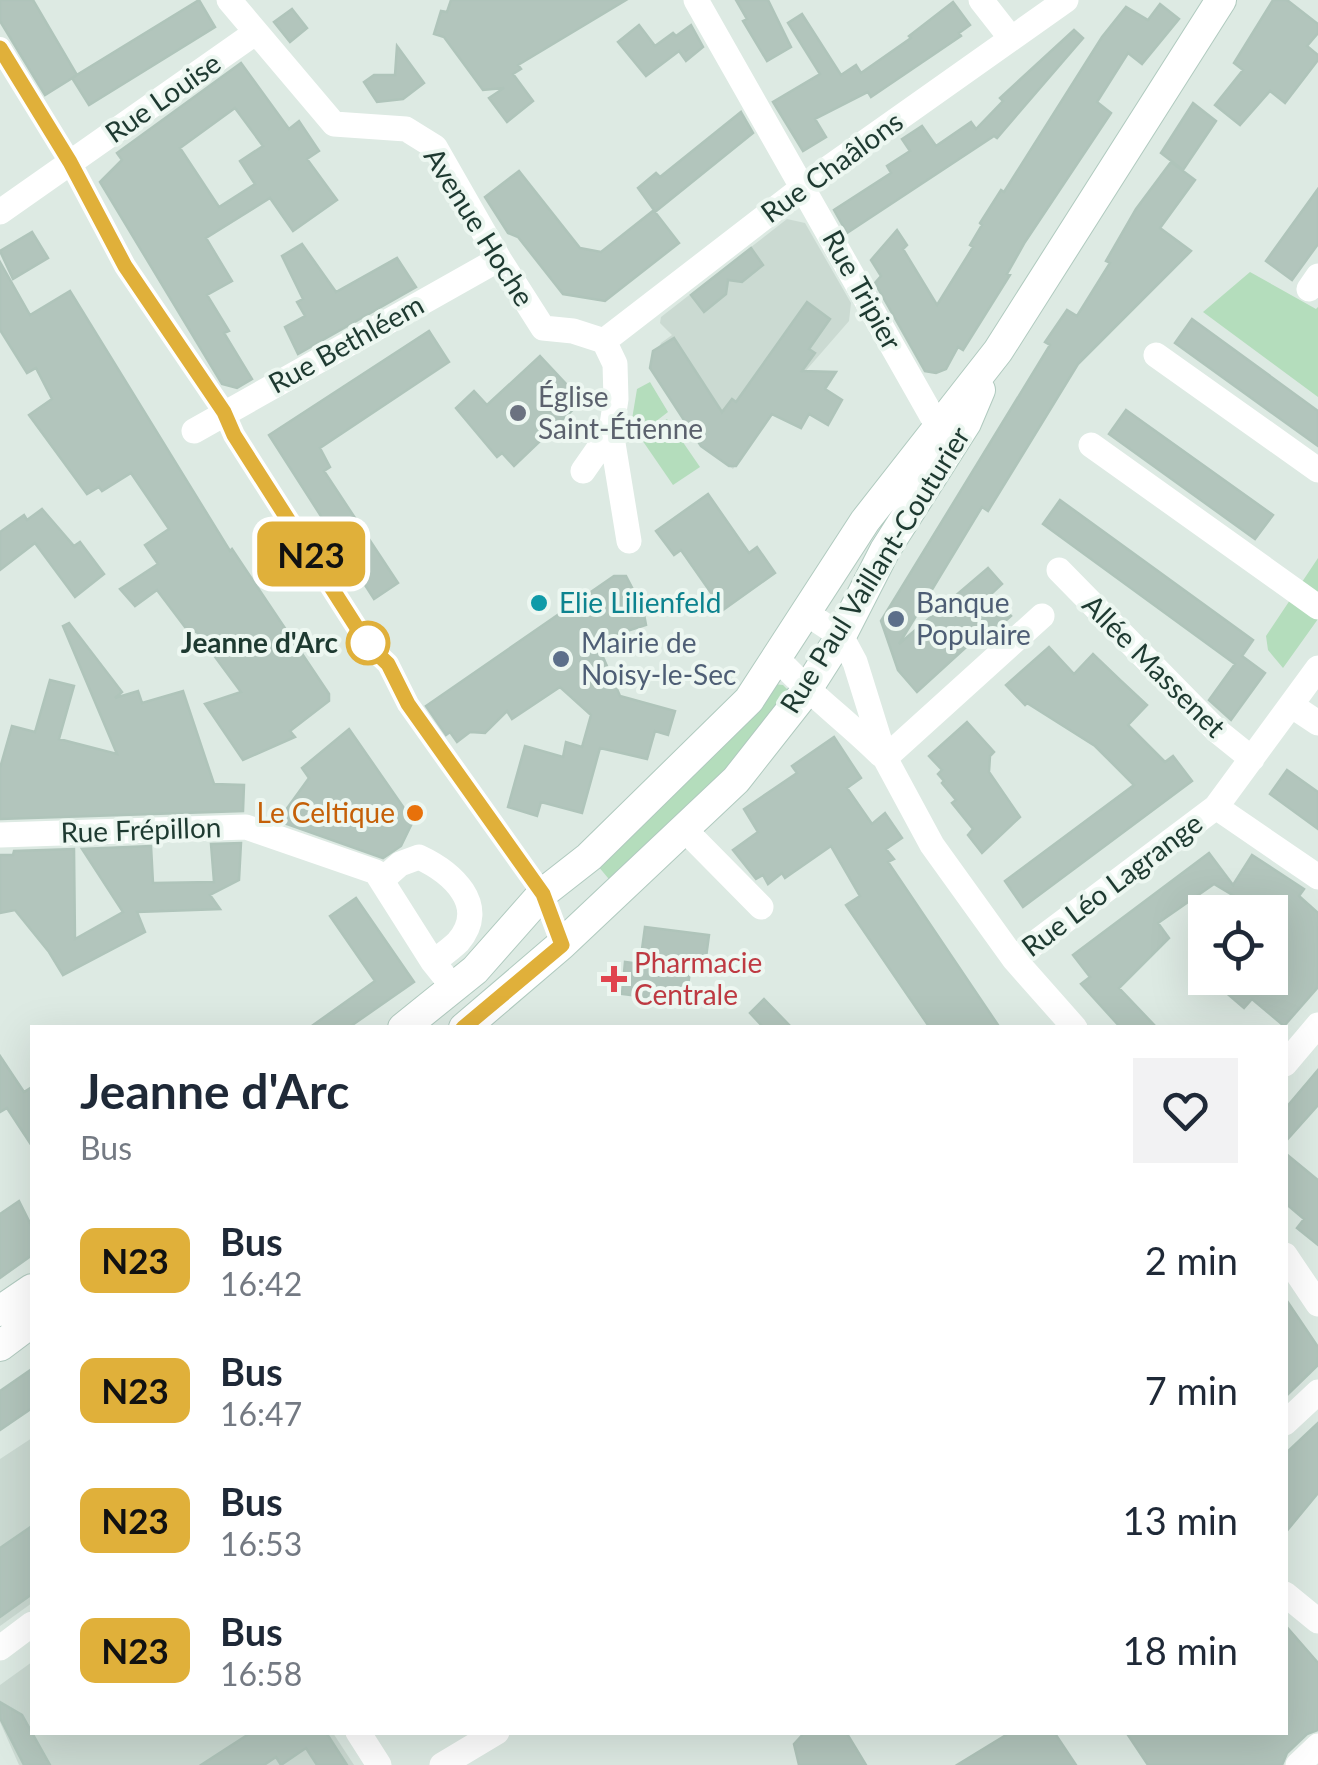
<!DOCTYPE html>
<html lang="en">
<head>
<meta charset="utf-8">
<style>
  :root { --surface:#fff; --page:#f2f2f3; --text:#1f2937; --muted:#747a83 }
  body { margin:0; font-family:Lato,sans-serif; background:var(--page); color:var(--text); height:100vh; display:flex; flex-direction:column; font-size:38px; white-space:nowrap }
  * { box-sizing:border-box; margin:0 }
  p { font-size:32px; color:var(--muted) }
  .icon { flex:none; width:55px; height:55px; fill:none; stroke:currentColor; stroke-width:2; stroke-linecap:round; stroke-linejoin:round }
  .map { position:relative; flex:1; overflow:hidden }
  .panel { position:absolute; left:30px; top:1025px; width:1258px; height:710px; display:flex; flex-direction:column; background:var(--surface); border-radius:0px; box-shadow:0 10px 40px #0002 }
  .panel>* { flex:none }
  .badge { padding:0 20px; border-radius:15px; font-size:35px; line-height:65px }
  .fabs { position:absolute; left:1188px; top:895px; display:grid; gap:20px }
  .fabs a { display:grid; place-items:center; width:100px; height:100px; border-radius:0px; background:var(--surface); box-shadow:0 10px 40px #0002; font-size:50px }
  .map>.badge { position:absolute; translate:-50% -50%; box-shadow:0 0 0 5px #fff }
  .round { display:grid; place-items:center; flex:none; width:105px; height:105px; border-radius:0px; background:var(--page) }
  .headline { display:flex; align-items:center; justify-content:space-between; height:170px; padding:0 50px }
  h1 { font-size:48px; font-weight:700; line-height:75px }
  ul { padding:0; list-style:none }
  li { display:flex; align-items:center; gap:30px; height:130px; padding:0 50px }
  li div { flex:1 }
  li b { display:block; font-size:38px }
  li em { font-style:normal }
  li .badge { min-width:110px; font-weight:700; text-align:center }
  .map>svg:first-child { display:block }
  .built { fill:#cbdad2 }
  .green { fill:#b4ddbc }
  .building { fill:#b2c5bc; stroke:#afc4ba; stroke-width:2.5; fill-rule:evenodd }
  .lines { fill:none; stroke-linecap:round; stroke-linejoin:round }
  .secondary-casing { stroke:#b0cabf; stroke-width:32 }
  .street { stroke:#fff; stroke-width:25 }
  .secondary { stroke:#fff; stroke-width:30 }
  .line-casing { stroke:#fff; stroke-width:22 }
  .line { stroke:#e0b03a; stroke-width:15 }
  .worship-dot { fill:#6b7280; stroke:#edf7f1; stroke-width:4 }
  .culture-dot { fill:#0f9aa8; stroke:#edf7f1; stroke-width:4 }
  .service-dot { fill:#5c6f8a; stroke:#edf7f1; stroke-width:4 }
  .stop-dot { fill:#fff; stroke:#e0b03a; stroke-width:5 }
  .food-dot { fill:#e8710a; stroke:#edf7f1; stroke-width:4 }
  .health-dot { fill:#e0444e; stroke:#edf7f1; stroke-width:4 }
  .labels { text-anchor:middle; stroke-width:8; stroke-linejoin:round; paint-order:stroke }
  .street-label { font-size:28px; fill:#1e3a31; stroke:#edf7f1 }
  .worship-label { font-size:28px; fill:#5b616d; stroke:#edf7f1; text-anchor:start }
  .culture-label { font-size:28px; fill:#0d838f; stroke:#edf7f1; text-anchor:start }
  .service-label { font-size:28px; fill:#4e5e75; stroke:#edf7f1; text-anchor:start }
  .stop-label { font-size:28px; font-weight:bold; fill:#1e3a31; stroke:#edf7f1; text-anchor:end }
  .food-label { font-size:28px; fill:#c56008; stroke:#edf7f1; text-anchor:end }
  .health-label { font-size:28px; fill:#be3a42; stroke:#edf7f1; text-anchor:start }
</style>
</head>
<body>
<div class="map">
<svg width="1318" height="1765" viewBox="0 0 1318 1765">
  <rect width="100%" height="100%" fill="#ddeae3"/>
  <path class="built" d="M787,219l18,4 46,80 -2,18 -60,69 -56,79 -32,-23 -51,-78 11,-25 11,-8 -12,-12 1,-6z
    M32,1438v165l-32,23v-167z
    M32,1662v70l301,1 21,32h-335l-19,-43v-37z"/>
  <path class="green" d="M1250,272l66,37 2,-2v90l-115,-85z
    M650,382l18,30 -40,31 9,-54z
    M667,419l33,48 -27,18 -33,-48z
    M1318,558v61l-35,49 -15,-18 -2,-14z
    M774,684l9,1 5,5 -6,22 -169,172 -15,-18z"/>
  <path class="building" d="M0,0h33l44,75 -32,20 -45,-74z
    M199,0l16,27 -126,78 -17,-27z
    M451,0h175l-108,65 3,4 -8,5 20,27 -26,21 -18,-24 15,-10 -21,2 -39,-53 -10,-3 7,-23 6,1z
    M736,0h32l23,47 -24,14 -24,-40 4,-2z
    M1273,0h14l31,24v9l-11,13 11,9v5l-33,43 -15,-12 -30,34 -25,-20 28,-35 -9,-7z
    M953,2l17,23 -11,8 2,3 -90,61 -3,-5 -53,27 11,18 -23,14 -30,-49 47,-28 -32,-51 14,-9 39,61 15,-10 5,8 50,-35 -2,-2z
    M1160,4l19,15 -37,45 -14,-11 -31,49 14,11 -86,129 -18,32 3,1 -37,59 -10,16 -5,-3 -12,22 -10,4 -11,-2 -50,-88 6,-7 -10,-16 26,-30 10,15 -4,4 34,56 36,-58 -3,-2 12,-20 -2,-2 21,-33 3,2 98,-155 24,-30 22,13z
    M292,9l15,19 -17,14 -16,-20z
    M639,25l16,21 18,-13 3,3 15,-11 12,22 -17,14 -7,-10 -33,25 -28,-34z
    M1074,30l9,8 -86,100 -3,-2 -147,97 -13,-23 57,-37 -4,-7 23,-15 -8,-12 20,-13 14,20 35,-24 5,7 27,-28 -3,-3z
    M397,46l27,37 -21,16 -26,3 -13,-20 10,-7h21z
    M241,63l48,66 10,-8 20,30 -12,8 30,41 -44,31 -23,-33 -64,40 26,43 -25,14 22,36 -5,2 28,46 -15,9 -15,-4 -122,-202 22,-22 -5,-7zM235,108l28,38 -23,15 15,23 -36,23 -39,-59z
    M1193,103l23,18 -33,49 -22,-17z
    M741,112l12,21 -98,79 24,31 -74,58 -42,-7 -45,-57 -10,-4 -23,-36 34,-26 61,77 21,4 53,-42 -16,-22 18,-15 4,4z
    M1171,162l24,18 -35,48 31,23 -113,113 -90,147 -6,-4 -83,137 89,-76 14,16 -11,10 20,22 -19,17 -5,-5 -70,64 -19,-22 -17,-49 169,-276 -5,-3 22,-32 10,6 33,-53 -4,-2 30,-52z
    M1318,189v55l-26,36 -26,-19z
    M32,232l16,26 -35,21 -13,-28z
    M302,244l34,48 61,-34 19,29 -118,67 -13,-27 20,-11 -8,-14 6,-3 -21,-43z
    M751,248l12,17 -21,17 -14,-2 -2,14 -22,18 -13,-17z
    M0,262l30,53 40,-24 160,260 2,-2 97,145v7l-39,30 5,6 -52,23 -38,-56 36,-12 -45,-61 -5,4 -34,-45 -22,16 -15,-17 38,-25 -13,-19 24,-16 -38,-56 -29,18 -3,-4 -12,7 -58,-79 23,-16 -16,-31 -9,5 -27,-43z
    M807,302l23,17 -21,30 6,4 -13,18 34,1 -11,17 17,11 -14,25 -19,-11 -8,14 -29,-14 -36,52h-7l-28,-20 -51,-78 3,-17 21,-13 48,74 10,-13 4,3z
    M1192,319l126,92v35l-143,-103z
    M429,331l20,31 -129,86 10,19 -6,4 74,112 -24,16 -105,-164z
    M540,356l42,45 -68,65 -12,-13 -5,4 -41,-49 18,-17 13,14z
    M1126,410l147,105 -18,24 -146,-105z
    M708,494l41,59 8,-6 18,26 -52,37 -42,-60 -7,5 -18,-24z
    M1060,500l193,140 -11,16 23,17 -34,47 -22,-20 26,-36 -192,-140z
    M42,509l32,37 6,-4 24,32 -29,23 -40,-54 -35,27v-38l24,-17 3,5z
    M614,576h12l17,33 3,16 -50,16 24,55 55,15 -7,24 -13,-4 -8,28 -47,-11 -18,65 -41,-11 -4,14 -29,-9 17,-61 38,11 3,-15 16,5 9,-32 -31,-28 -48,32 -5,-8 -22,22 -15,-1 -13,10 -7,-10 -4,3 -20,-29z
    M69,623l53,69 -7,6 23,-7 4,12 41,-12 31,93 30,1 -1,26 -243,8v-51l12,-42 23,6 15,-52 24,6 -15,53 58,15 -54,-128z
    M1049,647l25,27 19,-20 27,26 27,25 -19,20 37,37 8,-6 19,25 -169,126 -18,-26 129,-96 -39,-39 -68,-43 -2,2 -19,-20z
    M967,722l27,30 -4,4 -1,16 31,45 -38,36 -14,-18 5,-6 -21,-26 4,-3 -14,-17 2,-2 -6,-7 4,-4 -13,-14z
    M349,729l64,92 -12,25 -18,12 -105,-37 31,-43 -7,-10z
    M834,737l27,41 -14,10 25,36 13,-11 17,25 -16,11 8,10 -6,3 112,166h-70l-84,-123 14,-9 -29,-50 -46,32 -3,-5 -14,11 -5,-9 -7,4 -23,-29 25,-18 -14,-23 53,-36 -5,-7z
    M1287,770l31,22v37l-48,-35z
    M241,843l-2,37 -29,15 10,14 -83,3 8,20 -82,43 -14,-23 -34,-42 -15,3v-58h13l1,-4 60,-2 1,90 48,-27 -41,-63 69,-3 2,37 61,-1 -3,-38z
    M1209,853l24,32 19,-30 52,34 -5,7 19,17v74l-34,39 -32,-27 -8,9 -35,-30h61v-66h-9l-47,-28 -56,39 11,15 -50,50 38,40h-36l-40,-44 9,-7 -17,-22z
    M356,898l58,84 -66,46h-39l66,-47 -45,-65z
    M645,927l64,8 -4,30 -14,-2 -5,39 -64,-8 3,-32 15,2z
    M764,999l28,29h-28l-14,-15z
    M0,1056l24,36 8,-5v59l-25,-38 -7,4z
    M1318,1070v35l-33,37v-33z
    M1285,1153l33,27v65l-21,-17 7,-9 -19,-16z
    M19,1201l13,26v28l-32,23v-64z
    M1285,1298l33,49 -1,19 -32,31z
    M32,1369v39l-32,22v-39z
    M1318,1423v70l-33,40v-79z
    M32,1526v68l-32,23v-69z
    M1285,1625l33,38v67l-11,4 -20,19 -5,12h-134l-22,-33h159z
    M0,1702l22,13 28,50h-26l-24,-47z
    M252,1732h77l-2,2 20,31h-30l-11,-17 -25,17 -5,-8 -12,8h-63z
    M805,1732h41l20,33h-67l-5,-21z
    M1011,1732h43l22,33h-119z"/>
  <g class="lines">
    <defs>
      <path id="secondary" d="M403,1028l72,-58 68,-77 46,-36 160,-157 116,-179 133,-170 223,-351
        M464,1028l97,-83 175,-165 70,-89 35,-55 44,-86 81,-127 14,-33
        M0,1311l32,-22
        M0,1346l32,-24"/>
    </defs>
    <use href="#secondary" class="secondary-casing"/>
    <path class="street" d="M229,0l105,124 72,5 29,18 64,112 44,69 30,3 31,10 11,23 1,35 -5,32 -28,40
      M696,0l241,425
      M981,0l29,37
      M0,212l255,-179
      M1309,289l9,-13
      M604,341l219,-169 243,-172
      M1156,355l162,115
      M194,431l305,-172
      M611,431l18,110
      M1091,445l227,162
      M1059,570l157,160 36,29
      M806,613l35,23 14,26 30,96 47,87 82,114 61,69
      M777,658c32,36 70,63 104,97
      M1291,705l27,18
      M885,758l157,-142
      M1216,807l102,70
      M685,830l76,77
      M0,835l246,-8 130,45 57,90 20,25
      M382,880l18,-16 19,-7c32,15 71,48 39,85 -7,7 -17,14 -25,20
      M1014,959l202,-152 102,-139
      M1285,1064l33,-39
      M1285,1255l33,49
      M1285,1423l33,-31
      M1285,1594l33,27
      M0,1648l32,-24
      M358,1732l21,33
      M442,1765l55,-33
      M1298,1765l20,-19"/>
    <use href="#secondary" class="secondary"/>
  </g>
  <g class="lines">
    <defs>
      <path id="line" d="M0,48l70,114 55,104 99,146 10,23 134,210 20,19 20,40 135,190 19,51 -99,83"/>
    </defs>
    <use href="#line" class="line-casing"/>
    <use href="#line" class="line"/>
  </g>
  <circle class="worship-dot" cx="518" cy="413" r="10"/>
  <circle class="culture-dot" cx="539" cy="603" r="10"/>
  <g class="service-dot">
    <circle cx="896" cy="619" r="10"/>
    <circle cx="561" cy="659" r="10"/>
  </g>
  <circle class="stop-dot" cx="368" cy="643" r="20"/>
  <circle class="food-dot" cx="415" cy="813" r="10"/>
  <path class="health-dot" d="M609 964h10v10h10v10h-10v10h-10v-10h-10v-10h10z"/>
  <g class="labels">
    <g class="street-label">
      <text transform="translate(163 98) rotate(-35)" y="10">Rue Louise</text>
      <text transform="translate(832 167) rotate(-36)" y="10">Rue Chaâlons</text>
      <text transform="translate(479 227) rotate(58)" y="10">Avenue Hoche</text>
      <text transform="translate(862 290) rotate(61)" y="10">Rue Tripier</text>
      <text transform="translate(346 344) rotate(-29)" y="10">Rue Bethléem</text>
      <text transform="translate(875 570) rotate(-58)" y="10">Rue Paul Vaillant-Couturier</text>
      <text transform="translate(1154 666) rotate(45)" y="10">Allée Massenet</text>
      <text transform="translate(141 830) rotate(-2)" y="10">Rue Frépillon</text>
      <text transform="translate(1112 885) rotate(-37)" y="10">Rue Léo Lagrange</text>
    </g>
    <g class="worship-label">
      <text x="538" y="407">Église<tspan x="538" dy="32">Saint-Étienne</tspan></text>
    </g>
    <g class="culture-label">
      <text x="559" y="613">Elie Lilienfeld</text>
    </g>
    <g class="service-label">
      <text x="916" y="613">Banque<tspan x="916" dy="32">Populaire</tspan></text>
      <text x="581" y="653">Mairie de<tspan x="581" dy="32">Noisy-le-Sec</tspan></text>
    </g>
    <g class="stop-label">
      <text x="338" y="653">Jeanne d'Arc</text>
    </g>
    <g class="food-label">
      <text x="395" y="823">Le Celtique</text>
    </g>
    <g class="health-label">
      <text x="634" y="973">Pharmacie<tspan x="634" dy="32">Centrale</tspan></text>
    </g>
  </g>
</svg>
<div class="fabs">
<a><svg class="icon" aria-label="locate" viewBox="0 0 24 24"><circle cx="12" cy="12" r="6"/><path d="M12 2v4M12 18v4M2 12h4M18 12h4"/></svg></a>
</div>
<b class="badge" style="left:311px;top:554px;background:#e0b03a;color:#111">N23</b>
<section class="panel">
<div class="headline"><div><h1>Jeanne d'Arc</h1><p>Bus</p></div><a class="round"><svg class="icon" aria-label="heart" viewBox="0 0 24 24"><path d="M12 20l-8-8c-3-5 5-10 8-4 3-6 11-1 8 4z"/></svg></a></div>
<ul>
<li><span class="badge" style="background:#e0b03a;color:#111">N23</span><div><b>Bus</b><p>16:42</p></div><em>2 min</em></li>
<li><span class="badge" style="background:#e0b03a;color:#111">N23</span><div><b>Bus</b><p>16:47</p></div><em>7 min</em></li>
<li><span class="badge" style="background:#e0b03a;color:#111">N23</span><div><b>Bus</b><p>16:53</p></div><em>13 min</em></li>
<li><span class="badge" style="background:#e0b03a;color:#111">N23</span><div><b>Bus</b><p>16:58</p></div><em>18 min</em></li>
</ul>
</section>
</div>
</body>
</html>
